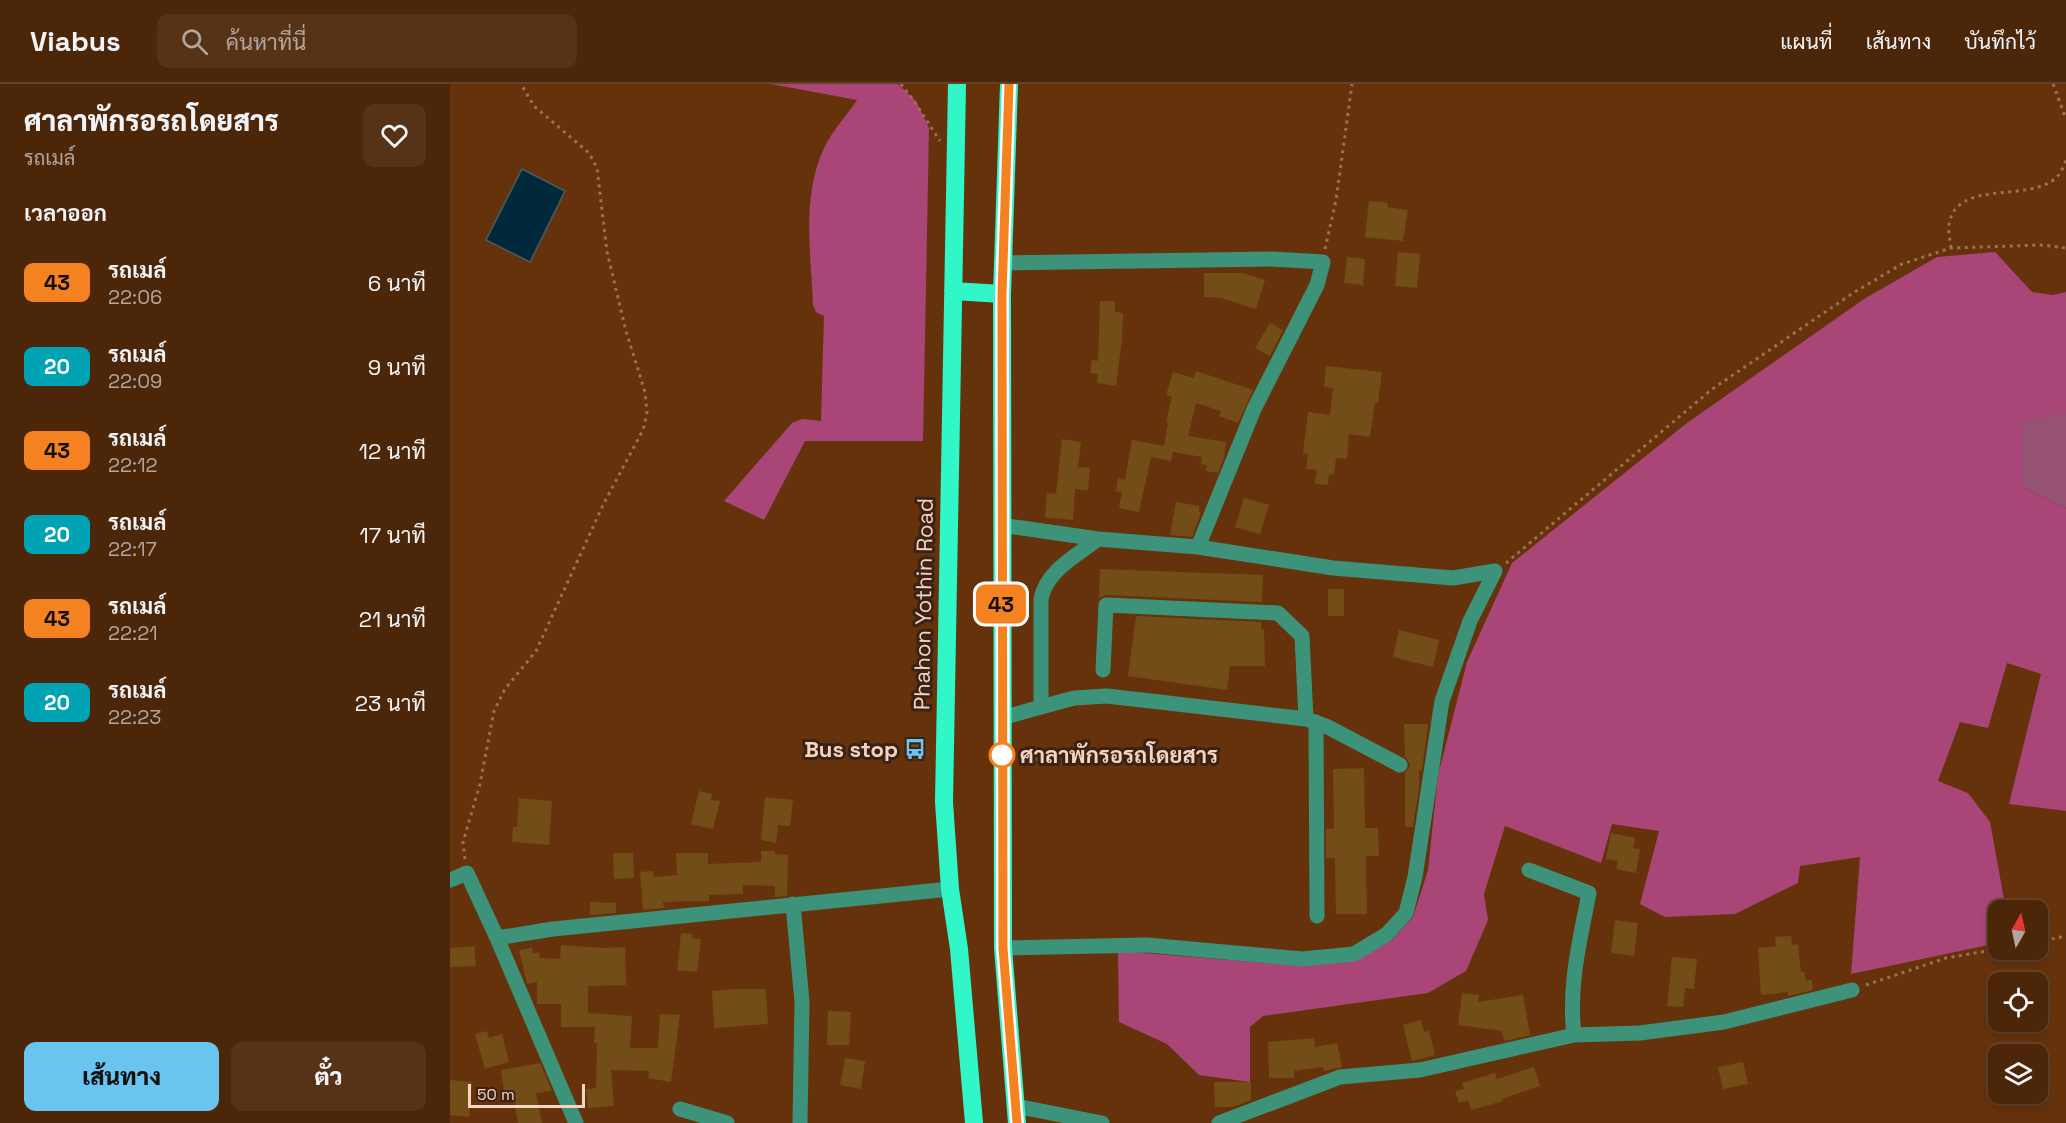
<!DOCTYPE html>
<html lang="th">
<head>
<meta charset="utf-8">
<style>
  :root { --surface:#4c2609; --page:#563217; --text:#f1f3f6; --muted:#b2a59c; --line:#63432a; --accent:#69c4f0 }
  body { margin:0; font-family:"Space Grotesk",Sarabun,sans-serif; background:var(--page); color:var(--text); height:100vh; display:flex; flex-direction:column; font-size:22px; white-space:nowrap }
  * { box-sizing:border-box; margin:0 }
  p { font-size:20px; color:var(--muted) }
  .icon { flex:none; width:33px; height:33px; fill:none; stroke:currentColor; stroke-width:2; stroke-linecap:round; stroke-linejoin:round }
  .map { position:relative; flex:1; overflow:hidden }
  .panel { display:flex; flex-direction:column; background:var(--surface); width:450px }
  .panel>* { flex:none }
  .badge { padding:0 12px; border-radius:9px; font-size:21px; line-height:39px }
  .needle { width:39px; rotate:9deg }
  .fabs { position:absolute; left:1538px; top:816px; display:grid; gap:12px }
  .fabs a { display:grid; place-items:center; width:60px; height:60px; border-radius:12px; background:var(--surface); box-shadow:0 3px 9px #0003,0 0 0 2px var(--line); font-size:30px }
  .scale { position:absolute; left:18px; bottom:15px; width:117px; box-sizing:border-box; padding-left:6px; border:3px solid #f5d5c2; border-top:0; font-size:16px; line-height:21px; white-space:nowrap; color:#f5d5c2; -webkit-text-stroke:4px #3a2214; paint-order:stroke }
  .map>.badge { position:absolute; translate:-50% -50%; box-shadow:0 0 0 3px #fff }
  h2 { padding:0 24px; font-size:22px; line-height:54px }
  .round { display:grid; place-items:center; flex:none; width:63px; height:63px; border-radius:12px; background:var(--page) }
  .headline { display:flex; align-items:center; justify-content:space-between; height:102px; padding:0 24px }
  h1 { font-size:28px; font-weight:800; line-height:45px }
  .button { display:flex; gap:12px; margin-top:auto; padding:12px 24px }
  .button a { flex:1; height:69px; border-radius:12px; background:var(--accent); color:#111; font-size:24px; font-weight:800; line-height:69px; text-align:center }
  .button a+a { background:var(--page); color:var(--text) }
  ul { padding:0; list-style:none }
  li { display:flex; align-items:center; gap:18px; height:84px; padding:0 24px }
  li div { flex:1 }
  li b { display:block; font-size:22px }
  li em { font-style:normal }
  li .badge { min-width:66px; font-weight:700; text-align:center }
  header { display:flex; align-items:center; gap:36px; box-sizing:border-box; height:84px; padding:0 30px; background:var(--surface); border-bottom:2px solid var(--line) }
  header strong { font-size:28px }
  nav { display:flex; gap:33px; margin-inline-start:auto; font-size:21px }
  .search { width:420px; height:54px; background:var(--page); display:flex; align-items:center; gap:15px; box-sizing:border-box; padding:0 21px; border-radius:12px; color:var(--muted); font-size:22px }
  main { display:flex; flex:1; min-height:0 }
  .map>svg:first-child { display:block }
  .green { fill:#965272 }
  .forest { fill:#a94677 }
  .water { fill:#00293b; stroke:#4a5d64; stroke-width:1.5 }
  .building { fill:#734d17 }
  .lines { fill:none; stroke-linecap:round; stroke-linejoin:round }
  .path { stroke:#9c7051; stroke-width:3; stroke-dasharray:3 4.5; stroke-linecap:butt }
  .minor { stroke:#3d927a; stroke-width:15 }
  .highway { stroke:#31f6c8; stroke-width:18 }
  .line-casing { stroke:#fff; stroke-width:14 }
  .line { stroke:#f58220; stroke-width:9 }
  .stop-dot { fill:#fff; stroke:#f58220; stroke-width:3 }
  .labels { text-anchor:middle; stroke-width:6; stroke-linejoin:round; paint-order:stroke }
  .street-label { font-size:22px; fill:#f5d5c2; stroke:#3a2214 }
  .poi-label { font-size:22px; font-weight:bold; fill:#f5d5c2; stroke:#3a2214; text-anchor:end }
  .stop-label { font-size:22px; font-weight:bold; fill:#f5d5c2; stroke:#3a2214; text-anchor:start }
</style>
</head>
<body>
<header>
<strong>Viabus</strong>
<div class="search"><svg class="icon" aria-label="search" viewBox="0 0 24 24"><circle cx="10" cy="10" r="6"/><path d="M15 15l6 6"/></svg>ค้นหาที่นี่</div>
<nav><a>แผนที่</a><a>เส้นทาง</a><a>บันทึกไว้</a></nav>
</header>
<main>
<section class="panel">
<div class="headline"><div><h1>ศาลาพักรอรถโดยสาร</h1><p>รถเมล์</p></div><a class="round"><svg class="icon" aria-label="heart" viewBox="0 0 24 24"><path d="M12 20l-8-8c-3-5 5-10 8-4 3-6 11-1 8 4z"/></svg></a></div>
<h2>เวลาออก</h2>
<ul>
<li><span class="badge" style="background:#f58220;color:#111">43</span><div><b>รถเมล์</b><p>22:06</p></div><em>6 นาที</em></li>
<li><span class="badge" style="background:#00a3b4;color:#fff">20</span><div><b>รถเมล์</b><p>22:09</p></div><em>9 นาที</em></li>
<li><span class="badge" style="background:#f58220;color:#111">43</span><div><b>รถเมล์</b><p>22:12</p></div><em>12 นาที</em></li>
<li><span class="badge" style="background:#00a3b4;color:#fff">20</span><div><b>รถเมล์</b><p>22:17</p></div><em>17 นาที</em></li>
<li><span class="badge" style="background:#f58220;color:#111">43</span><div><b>รถเมล์</b><p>22:21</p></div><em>21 นาที</em></li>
<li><span class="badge" style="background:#00a3b4;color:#fff">20</span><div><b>รถเมล์</b><p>22:23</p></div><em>23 นาที</em></li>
</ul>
<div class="button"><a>เส้นทาง</a><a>ตั๋ว</a></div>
</section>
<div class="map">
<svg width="1616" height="1039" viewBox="0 0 1616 1039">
  <rect width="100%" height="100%" fill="#66320c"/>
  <path class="green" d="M1616,329v95l-44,-21v-67z"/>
  <path class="forest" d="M321,0h127l18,17 13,27 -6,313h-118l-41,79 -40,-19 68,-78 10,-4 19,2 3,-105 -8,-4 -3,-7c-2,-52 -12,-110 12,-159 8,-16 22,-31 32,-46z
    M1545,168l37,40 21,3 13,-3v121l-44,8v66l44,21v303l-57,-7 32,-130 -34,-11 -19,65 -28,-6 -22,59 30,12 22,29 16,88h-8v33l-147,31 9,-117 -60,9 -2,17 -63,31 -70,3 -25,-13 19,-73 -47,-7 -11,39 -96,-37 -21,68 4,26 -22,51 -38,22 -165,23 -13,11v55l-51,-7 -32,-31 -48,-22 -1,-71 184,15 53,-7 37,-19 21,-23 15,-47 10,-95 29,-113 45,-99 175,-140 177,-124 73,-42z"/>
  <path class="water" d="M72,85l43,22 -35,71 -44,-22z"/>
  <path class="building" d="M919,117l19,2 -1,4 21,3 -5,31 -38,-4z
    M948,168l22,2 -3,34 -22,-2z
    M897,173l18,2 -2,26 -19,-2z
    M754,189h39l22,7 -9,29 -35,-11 -17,-1z
    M650,217h15v11l8,1 -1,26 -6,47 -19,-3 1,-9 -8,-1 2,-13 6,1z
    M820,239l13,7 -13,26 -15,-8z
    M876,282l56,6 -4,31h-3l-5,34 -21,-3 -2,25 -11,-1 -2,17 -5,-1 -1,11 -13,-1 2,-14 -11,-1 2,-15 -5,-1 5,-41 22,3 3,-27 -9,-1z
    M746,287l57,19 -15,33 -19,-7 2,-5 -25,-8 -8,33 38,6 -2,16 -6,15 -12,-2 1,-6 -6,-1 1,-7 -29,-5 -2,9 -20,-4 -12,55 -20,-4 3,-16 -6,-1 2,-13 7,2 7,-40 32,6 4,-23h-2l6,-27 -6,-1 7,-23 21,6z
    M612,355l19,3 -3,25 12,1 -2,22 -13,-1 -2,31 -28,-3 2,-24 9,1z
    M794,414l25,7 -9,29 -25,-7z
    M726,418l23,4v6l2,1 -9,24 -22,-2z
    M650,485l163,6 -1,27 -156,-7 -7,3z
    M878,505h16v27h-16z
    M686,532l125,6v8h3l1,36h-35l-3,24 -99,-14z
    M949,546l40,10 -6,27 -40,-10z
    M954,640h24l-6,46h-3v18l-6,39h-8v-54l5,-8 -5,-9z
    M473,656v16h-16v-15z
    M572,663h16v14h-16z
    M914,684l1,60h13l1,28h-13l1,58h-31l-1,-56h-9v-29h8l-1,-60z
    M249,707l13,3 -1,6 9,1 -7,28 -22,-5z
    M315,713l28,3 -3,26 -12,-1 -2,18 -15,-3z
    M69,714l33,3 -3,44 -37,-3 1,-15h4z
    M1161,749l24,5 -2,10 7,1 -4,24 -20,-4 2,-8 -12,-2z
    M311,767h14v3l13,1 -1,41 -12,1v-11l-32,-1v9l-34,1v6l-46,1 1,6 -21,2 -3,-38 13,-1 1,6 23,-2 -1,-22h32v11l53,-2z
    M163,769h20l1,25 -20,1z
    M140,818l26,1v10l-26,2z
    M1165,836l23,3 -4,33 -23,-3z
    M231,849l12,1 -1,4 9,1 -4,33 -20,-2z
    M1341,852l1,9 6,-1 3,28h3l2,9 6,-1 1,10 -25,6v-4l-27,3 -3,-47 18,-2 -1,-9z
    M111,861l42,3 22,-1 1,38 -38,1v27l44,3 -2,32h28l2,-34 20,1 -9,67 -23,-4 1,-7 -38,-1 3,36 -26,2 -2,-19 10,-1 1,-45h-3l1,-16h-34v-23h-24v-22l-10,2 -8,-34 13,-2 1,5h6l1,5 20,1z
    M24,862l2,20 -26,1v-19z
    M1222,873l25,2 -3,30 -9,-1 -2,19 -16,-1z
    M287,905h29l2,35 -54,4 -2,-37z
    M1012,909l17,2 -1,7 45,-7 7,40 -26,6 -2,-10 -44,-6z
    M378,927l23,1 -2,33h-22z
    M971,936l3,12 5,-1 6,24 -23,6 -9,-36z
    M37,947l2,7 13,-4 7,28 -24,7 -10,-35z
    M864,954l1,9 22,-4 5,24 -18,4 -1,-4 -29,4v7h-25l-1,-36z
    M395,974l20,3 -4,28 -21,-4z
    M1293,978l5,22 -25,5 -5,-22z
    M90,979l12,28 -16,2 6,30h-24l-6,-33 -8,1 -3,-21z
    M1084,983l6,19 -38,13 1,2 -32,9 -3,-10 -9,3 -4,-12 9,-2 -2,-6 33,-10 2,6z
    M0,996l22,2 -3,35 -19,-2z
    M764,998h37v18l-18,7h-18z"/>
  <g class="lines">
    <path class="path" d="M451,0l15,20 24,37
      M1603,0l13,35
      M1501,164c-1,-8 -3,-16 -2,-24 8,-46 79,-20 108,-47 4,-4 7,-12 9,-17
      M875,165l11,-49 16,-116
      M1056,479l205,-173 142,-97 49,-29 49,-16 92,-3 23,3
      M15,775l-2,-17 17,-58 14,-73 11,-22 31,-38 68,-148 39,-73 4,-17 -2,-21 -19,-61 -19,-79 -10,-84 -8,-15 -55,-47 -13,-22
      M1587,858l29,-6
      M1416,901l80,-27 52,-9"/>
    <path class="minor" d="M553,179l269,-4 51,3 -6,23 -63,124 -56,138
      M551,441l97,14 100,8 135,21 120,10 42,-7
      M653,586l3,-65 172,8 24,23 4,83
      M591,623l33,-9 33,-2 199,23 20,7 74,39
      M552,634l39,-11v-108c5,-28 35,-43 57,-60
      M866,638l1,194
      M1079,786l60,23c-9,47 -21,93 -15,142
      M0,796l17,-7 30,65 79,185
      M343,820l9,98 -2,121
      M47,854l56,-9 397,-40
      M553,864l144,-3 155,14 52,-5 33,-20 19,-21 9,-36 27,-176 28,-80 25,-50
      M566,1022l86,17
      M230,1025l47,14
      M769,1039l121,-46 80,-7 154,-35 66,-2 84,-11 128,-32"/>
    <path class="highway" d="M507,0l-13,718 6,87 9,60 15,174
      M559,0l-7,210 1,654 14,175
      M503,207l49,3"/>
  </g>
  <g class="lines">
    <defs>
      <path id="line" d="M559,0l-7,210 1,654 14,175"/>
    </defs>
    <use href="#line" class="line-casing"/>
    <use href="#line" class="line"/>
  </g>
  <defs>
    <symbol id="bus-bare" viewBox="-9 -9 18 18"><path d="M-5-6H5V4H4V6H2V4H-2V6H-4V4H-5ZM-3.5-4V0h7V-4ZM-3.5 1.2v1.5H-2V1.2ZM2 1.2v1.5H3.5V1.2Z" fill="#69c4f0" stroke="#3a2214" stroke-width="2.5" paint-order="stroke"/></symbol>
  </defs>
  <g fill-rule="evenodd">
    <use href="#bus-bare" x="450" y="650" width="30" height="30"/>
  </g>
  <circle class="stop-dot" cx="552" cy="671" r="12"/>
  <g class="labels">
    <g class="street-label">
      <text transform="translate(473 520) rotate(-89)" y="8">Phahon Yothin Road</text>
    </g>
    <g class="poi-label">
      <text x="448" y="673">Bus stop</text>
    </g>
    <g class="stop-label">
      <text x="570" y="679">ศาลาพักรอรถโดยสาร</text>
    </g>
  </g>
</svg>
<div class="fabs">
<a><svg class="needle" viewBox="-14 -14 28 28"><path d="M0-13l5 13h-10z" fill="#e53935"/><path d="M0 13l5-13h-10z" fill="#b2a59c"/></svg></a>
<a><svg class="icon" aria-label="locate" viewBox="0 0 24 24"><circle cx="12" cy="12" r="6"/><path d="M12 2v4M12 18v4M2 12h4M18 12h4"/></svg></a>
<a><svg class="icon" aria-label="layers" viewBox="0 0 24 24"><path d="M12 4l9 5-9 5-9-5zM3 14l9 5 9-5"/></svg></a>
</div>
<div class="scale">50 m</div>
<b class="badge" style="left:551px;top:520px;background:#f58220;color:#111">43</b>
</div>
</main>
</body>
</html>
